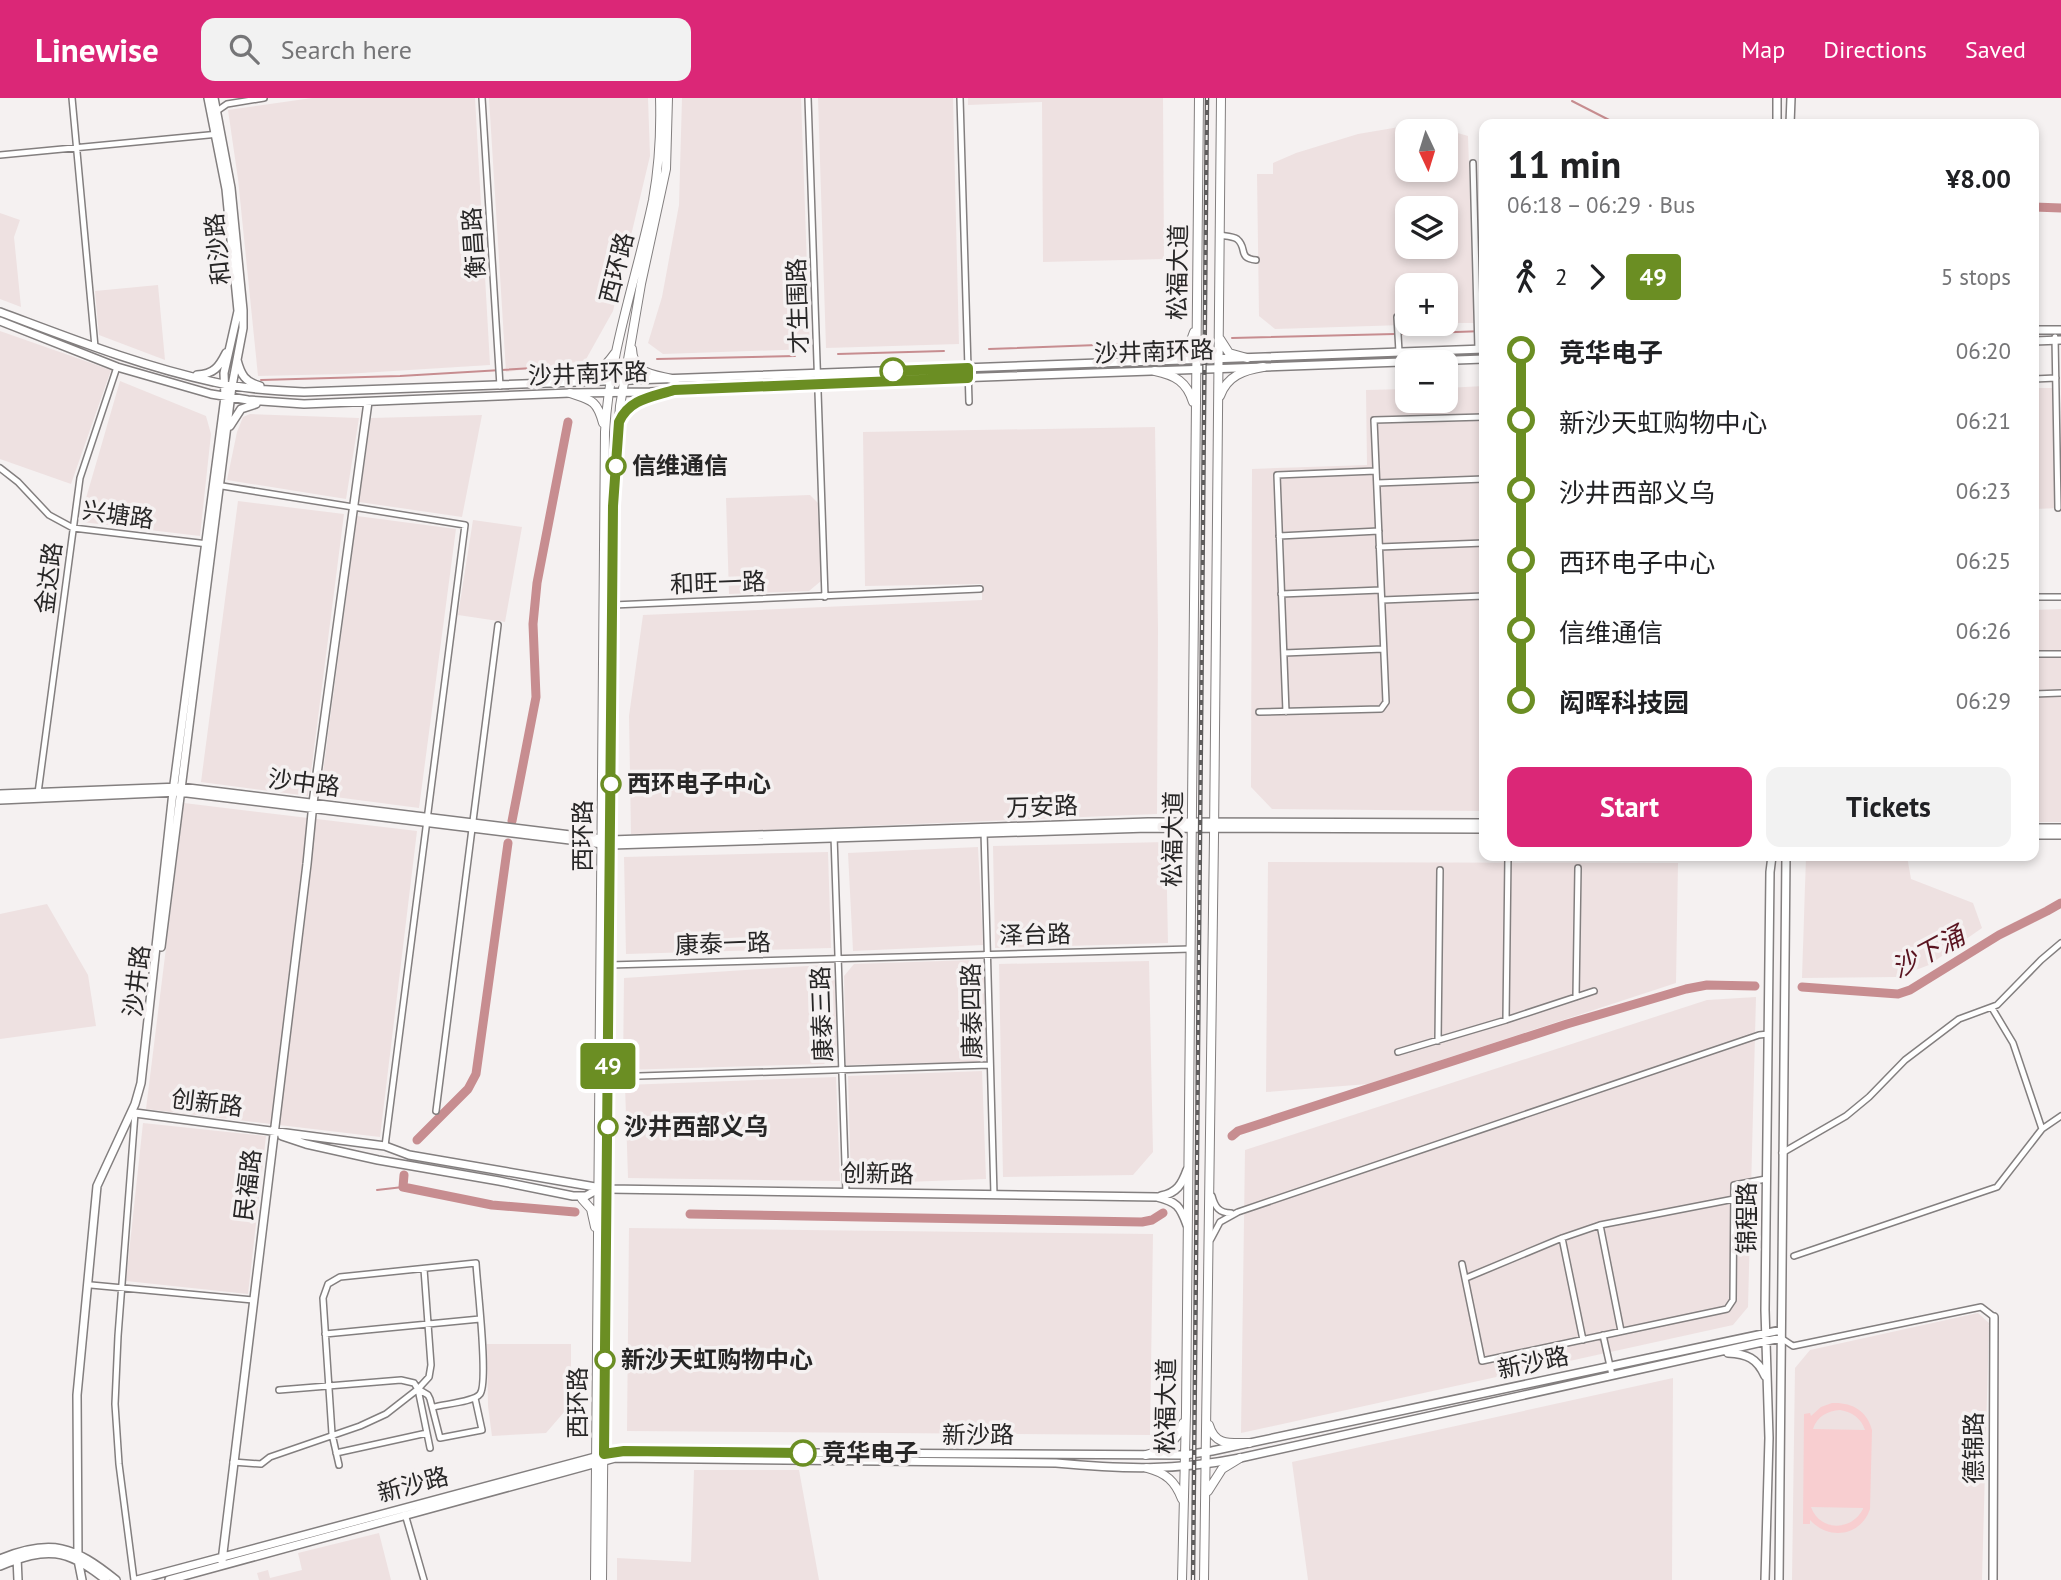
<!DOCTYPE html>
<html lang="en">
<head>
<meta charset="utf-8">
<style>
  :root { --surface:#fff; --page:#f2f2f2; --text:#202124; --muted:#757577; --accent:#db2777 }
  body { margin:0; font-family:"PT Sans","Noto Sans SC",sans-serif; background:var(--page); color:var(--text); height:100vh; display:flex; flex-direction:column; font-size:26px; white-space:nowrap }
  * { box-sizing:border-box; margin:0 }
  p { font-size:23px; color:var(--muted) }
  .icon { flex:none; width:38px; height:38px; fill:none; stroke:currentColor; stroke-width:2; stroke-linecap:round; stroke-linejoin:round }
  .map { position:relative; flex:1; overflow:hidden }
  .panel { position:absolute; left:1479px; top:21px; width:560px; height:742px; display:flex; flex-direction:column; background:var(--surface); border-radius:14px; box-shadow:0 4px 10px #0003 }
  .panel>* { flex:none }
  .badge { padding:0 14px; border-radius:5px; font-size:24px; line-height:46px }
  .needle { width:46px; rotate:176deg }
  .buttons { position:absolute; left:1395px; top:21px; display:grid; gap:14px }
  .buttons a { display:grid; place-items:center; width:63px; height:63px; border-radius:14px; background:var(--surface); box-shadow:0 4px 10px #0003; font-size:35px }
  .map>.badge { position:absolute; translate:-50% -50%; box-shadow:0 0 0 4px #fff }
  .legs { display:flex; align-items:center; gap:10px; height:77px; padding:0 28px; font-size:23px }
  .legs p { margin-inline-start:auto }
  .summary { display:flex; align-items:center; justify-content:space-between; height:119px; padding:0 28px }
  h1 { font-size:38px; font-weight:800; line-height:52px }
  .button { display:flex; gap:14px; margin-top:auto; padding:14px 28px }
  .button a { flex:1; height:80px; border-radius:14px; background:var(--accent); color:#fff; font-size:28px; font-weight:800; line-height:80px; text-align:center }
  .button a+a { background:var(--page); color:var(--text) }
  ul { padding:0 28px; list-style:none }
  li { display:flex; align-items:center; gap:24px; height:70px; font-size:26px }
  li i { display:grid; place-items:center; width:10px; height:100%; margin:0 9px; background:currentColor }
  li i::after { content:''; width:18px; height:18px; margin:-9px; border:5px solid; border-radius:50%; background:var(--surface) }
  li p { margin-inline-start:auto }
  li:first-child i { background:linear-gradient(#0000 50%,currentColor 0) }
  li:last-child i { background:linear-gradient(currentColor 50%,#0000 0) }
  header { display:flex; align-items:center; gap:42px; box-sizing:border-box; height:98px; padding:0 35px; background:var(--accent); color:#fff }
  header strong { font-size:33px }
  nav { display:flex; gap:38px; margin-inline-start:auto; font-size:24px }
  .search { width:490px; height:63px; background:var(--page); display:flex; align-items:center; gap:18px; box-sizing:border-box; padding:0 24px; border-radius:14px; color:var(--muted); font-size:26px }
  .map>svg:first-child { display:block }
  .built { fill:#eee1e1; fill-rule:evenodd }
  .green { fill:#f8ced0; fill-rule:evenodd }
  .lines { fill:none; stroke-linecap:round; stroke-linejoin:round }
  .stream { stroke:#c78d90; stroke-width:2 }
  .river { stroke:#c78d90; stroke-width:9 }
  .street-casing { stroke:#837f7f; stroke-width:8 }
  .secondary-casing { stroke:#837f7f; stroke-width:10 }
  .primary-casing { stroke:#837f7f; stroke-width:10 }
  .street { stroke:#fff; stroke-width:5 }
  .secondary { stroke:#fff; stroke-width:7 }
  .primary { stroke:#fff; stroke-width:8 }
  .rail-casing { stroke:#5f5d5d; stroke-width:4.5 }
  .rail { stroke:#f5f1f1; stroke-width:2; stroke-dasharray:5; stroke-linecap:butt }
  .line-1-casing { stroke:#fff; stroke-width:16 }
  .line-1 { stroke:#6b8e23; stroke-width:10 }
  .stop-1-dot { fill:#fff; stroke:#6b8e23; stroke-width:3.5 }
  .labels { text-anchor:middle; stroke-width:7; stroke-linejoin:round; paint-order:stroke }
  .street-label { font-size:24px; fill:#272626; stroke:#f5f1f1 }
  .stop-label { font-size:24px; font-weight:bold; fill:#272626; stroke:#f5f1f1; text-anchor:start }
  .water-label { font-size:26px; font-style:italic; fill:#5a1420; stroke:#f5f1f1 }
</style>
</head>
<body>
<header>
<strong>Linewise</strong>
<div class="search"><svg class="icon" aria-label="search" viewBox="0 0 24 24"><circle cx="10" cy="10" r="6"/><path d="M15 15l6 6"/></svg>Search here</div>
<nav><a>Map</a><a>Directions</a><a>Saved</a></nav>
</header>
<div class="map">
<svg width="2061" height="1482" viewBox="0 0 2061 1482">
  <rect width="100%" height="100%" fill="#f5f1f1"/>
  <path class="built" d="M312,0h163l15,267 -145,9 -87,2 -20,-197 -10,-69z
    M489,0h159l2,58 -37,155 -28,50 -79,11z
    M682,0h119l9,251 -147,5 -15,-11 14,-46 17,-92z
    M818,0h135l6,246 -133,4z
    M968,0h195l1,161 -121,3 -1,-160 -74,3z
    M1423,25l45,13 6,187h-28v-38h-39v39h29l-161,5 -16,-13 -2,-142h16v-11l23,-10 62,-19zM1407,33h39v39h-39zM1407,110h39v39h-39z
    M0,115l20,7 -6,17 7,70 -21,-8z
    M158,187l7,75 -66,-25 -4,-44z
    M0,233l111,39 -40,114 -71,-25z
    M120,283l86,35 5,18 -11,102 -118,-14 -2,-3z
    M1484,288v425l-212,-2 -21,-22 1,-318 115,-4 -1,-75 41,-1v12h39v-13z
    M2034,290h26l1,120 -27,1z
    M250,316l109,4 -13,81 -119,-19 10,-48 6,-15z
    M482,317l-20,102 -103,-15 12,-84z
    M1155,329l3,202 -1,185 -459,19 -67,1 -2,-118 14,-101 339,-15v-16l-117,2 -2,-154z
    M810,397l9,9 2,77 -12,10 -80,3 -3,-96z
    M238,403l106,13 -36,282 -107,-14z
    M357,418l99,13 -37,279 -99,-13z
    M473,422l49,7 -17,95 -47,-7z
    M2061,511v213h-27v-212z
    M184,705l233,28 -37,306 -234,-28z
    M1166,744l2,101 -173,5 -2,-102z
    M978,749l5,98 -130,6 -5,-98z
    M828,754l3,96 -205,6 -2,-97z
    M1806,758h101l4,23 62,24 9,25 -53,37 -32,12 -95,1z
    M1268,764l410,1 -2,120 -308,101 -102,8z
    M47,806l41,71 8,51 -96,13v-125z
    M972,862l12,11 1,91 -139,3 -2,-89 10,-12z
    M1149,863l4,191 -20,23 -130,2 -4,-213z
    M823,867l12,16 2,70 -13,13 -201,6 1,-92z
    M1756,899l-8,310 -15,18 -492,108 4,-283 462,-150z
    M982,973l4,108 -135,5 -3,-108z
    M836,979l4,104 -212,-3 -3,-93z
    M143,1025l123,13 -18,158 -122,-13z
    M629,1130l524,6 -3,201 -523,-4z
    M1978,1215l11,10 -7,257h-190l3,-212 15,-18z
    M487,1246h84v60l-25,29 -54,3 -4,-30z
    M1673,1280l-1,202h-364l-16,-118z
    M694,1372h105l20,110h-202v-22l74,4z
    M379,1435l12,47h-132l-2,-7 11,-3 2,8 32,-8 -4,-17z"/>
  <path class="green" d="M1832,1305c19,-1 35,7 40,27l-2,79c-9,27 -41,32 -60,11v4h-7l1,-110 6,-1 1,3 10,-9zM1840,1312c12,2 21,8 25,20l-52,-1c4,-13 15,-18 27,-19zM1811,1409l52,1v1c-11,22 -43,23 -52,-2z"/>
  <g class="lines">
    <path class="stream" d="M1572,3l45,23
      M1401,236l83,-3
      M1232,240l163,-4
      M989,251l190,-7
      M838,256l106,-3
      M657,261l138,-3
      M261,282l139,-4 183,-11
      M377,1092l26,-3"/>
    <path class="river" d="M2034,109l27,1
      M512,723l24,-124 -3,-73 4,-41 31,-161
      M1802,889l96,7 12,-4 89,-55 48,-24 14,-8
      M1232,1038l6,-5 329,-107 119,-35 21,-4 48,1
      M417,1042l51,-51 8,-15 32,-231
      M404,1077l-1,12 89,18 83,7
      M690,1116l452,8 10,-2 11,-7"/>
    <defs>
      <path id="street" d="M72,0l23,249
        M482,0l18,288
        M808,0l17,499
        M960,0l9,304
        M217,13l10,-7 37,-6
        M0,57l219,-21
        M1473,65l5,186
        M1219,137c6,1 14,1 18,4 11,9 0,19 19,21
        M1397,219l2,35
        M2055,239l3,171
        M2034,281l22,-1
        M0,370l18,14 31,33 24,13 135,16
        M1377,385l107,-4
        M216,387l249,40 -80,621
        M1279,438l100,-5
        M1379,449l105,-4
        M1281,496l100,-4
        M2034,499h27
        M1382,502l102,-4
        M613,507l367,-16
        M1284,555l99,-4
        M2034,556h27
        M2034,596l27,-1
        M1259,614l122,-3 5,-7 -12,-282 110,-3
        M1286,614l-9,-237 99,-4
        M38,695l42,-315 37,-111
        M984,733l10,364
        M834,738l12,357
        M609,867l582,-16
        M1576,899l2,-129
        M1506,922l2,-164
        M1438,943l2,-171
        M1398,954l108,-32 88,-29
        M608,979l381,-12
        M436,1013l62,-486
        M2042,1031l19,-13
        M1782,1055l64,-37 23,-19 36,-37 54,-41 38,-14 44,-45 20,-17
        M1212,1098c3,11 7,17 19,17
        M1600,1127l21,106
        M1562,1140l21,102
        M1211,1141l9,-17 18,-10 521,-177 9,-1
        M1794,1158l203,-69 45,-58 -29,-86 -21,-35
        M1462,1166l20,97 245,-52 6,-9 1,-115 32,-6
        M1466,1180l96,-40 38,-13 134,-26
        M91,1187l162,15
        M325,1236l155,-15
        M1603,1237l9,40
        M1781,1240l12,8 188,-39 13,10
        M418,1291l10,6 2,4 10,39 42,-8 -7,-32
        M279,1292l122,-10 13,3 4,6 12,59
        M336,1355l91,-20
        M233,1364l28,2 9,-7 90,-31 26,-12 32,-25 11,-12 2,-12 -7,-96
        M339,1367l-7,-31 -9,-136 5,-14 12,-7 136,-14c1,21 13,119 4,131 -6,8 -36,10 -46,13
        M405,1416l19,66
        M134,1482l-15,-116 -4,-60 3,-68 17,-223"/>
      <path id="secondary" d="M1777,26v-26
        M1790,26l1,-26
        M0,214c70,26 140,54 214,70 29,7 60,9 90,10l1180,-43
        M0,223l117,46 94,27 37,6 56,4 266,-11 80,-1 168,-9 666,-24
        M2034,232h27
        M2034,243l27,-1
        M237,262c4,15 8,22 23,26
        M197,277c17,-1 22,-8 29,-22
        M230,328l11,-17 15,-5
        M0,696l180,-7 431,53 537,-18 336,1
        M0,702l179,-8 432,53 537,-17 336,1
        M2034,730h27
        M2034,737h27
        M161,849l71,-561 11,-58v-18l-12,-122 -17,-90
        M135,1015l250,33 24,9 198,34 550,8c20,5 23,9 30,28
        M282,1038l24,8 72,16 121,21 74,15h13l12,-7
        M1161,1098c16,-3 21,-12 26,-26
        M1728,1255c19,1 29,5 37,23
        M17,1459l1,23
        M0,1461c51,-21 74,-13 116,21
        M222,1463l85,-697 6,-61 55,-401
        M0,1468c47,-19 66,-18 106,14
        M82,1482l-4,-20 -1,-165 20,-209 38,-82 6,-21 32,-291 52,-395 -1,-24 14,-62 -12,-122 -18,-91
        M137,1482l477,-128 571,3 27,-4 569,-121
        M169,1482l446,-122 441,5c64,6 121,8 184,-5l541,-120
        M1765,1482l4,-142 -4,-128 5,-438 2,-16
        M1779,1482l7,-724
        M1993,1482l1,-263"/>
      <path id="primary" d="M1220,241l9,14 18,5
        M632,251c1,26 22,25 43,31
        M1161,263c19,-5 27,-10 33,-29
        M1155,273c20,4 32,11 38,31
        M570,284c21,-3 33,-12 45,-29
        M570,295c21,7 27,7 33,30
        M1220,298c7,-20 24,-26 43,-29
        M620,321c11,-21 33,-23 54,-29
        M582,1101l9,10 4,18
        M1209,1327c6,21 21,18 40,18
        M1146,1357c19,-5 30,-12 37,-32
        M1147,1370c19,5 28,13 35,31
        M1208,1393l14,-22 18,-11
        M595,1482l10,-1148c4,-79 32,-155 48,-232 6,-33 8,-68 7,-102
        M602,1482l11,-1074 7,-100 21,-122 25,-115 2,-71
        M1182,1482l4,-167 13,-1315
        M1204,1482l10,-744 7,-738"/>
    </defs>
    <use href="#street" class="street-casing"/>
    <use href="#secondary" class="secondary-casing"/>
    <use href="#primary" class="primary-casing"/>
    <use href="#street" class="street"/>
    <use href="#secondary" class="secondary"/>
    <use href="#primary" class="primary"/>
    <defs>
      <path id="rail" d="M1193,1482l14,-1482"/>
    </defs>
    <use href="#rail" class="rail-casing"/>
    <use href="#rail" class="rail"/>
  </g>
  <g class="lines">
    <defs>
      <path id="line-1" d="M803,1355l-179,-2 -20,3 9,-948 6,-84c10,-23 33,-25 55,-32l294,-12v-10l-75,3"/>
    </defs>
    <use href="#line-1" class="line-1-casing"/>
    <use href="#line-1" class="line-1"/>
  </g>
  <g class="stop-1-dot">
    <circle cx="893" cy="273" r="12"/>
    <circle cx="616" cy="368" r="9"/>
    <circle cx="611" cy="686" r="9"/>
    <circle cx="608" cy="1029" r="9"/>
    <circle cx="605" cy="1262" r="9"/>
    <circle cx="803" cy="1355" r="12"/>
  </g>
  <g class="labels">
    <g class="street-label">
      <text transform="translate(474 145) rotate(-94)" y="8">衡昌路</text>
      <text transform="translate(218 151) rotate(-96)" y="8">和沙路</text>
      <text transform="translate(617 170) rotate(-76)" y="8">西环路</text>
      <text transform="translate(1178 174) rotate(-89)" y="8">松福大道</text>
      <text transform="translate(798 208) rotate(-92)" y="8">才生围路</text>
      <text transform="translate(1154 254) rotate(-2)" y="8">沙井南环路</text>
      <text transform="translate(588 276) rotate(-2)" y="8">沙井南环路</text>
      <text transform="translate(118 417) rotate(8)" y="8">兴塘路</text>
      <text transform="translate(49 480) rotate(-83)" y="8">金达路</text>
      <text transform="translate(718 485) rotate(-2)" y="8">和旺一路</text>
      <text transform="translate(304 685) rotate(7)" y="8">沙中路</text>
      <text transform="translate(1042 709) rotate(-2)" y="8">万安路</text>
      <text transform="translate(583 738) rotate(-90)" y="8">西环路</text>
      <text transform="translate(1173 741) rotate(-89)" y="8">松福大道</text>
      <text transform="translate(1035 837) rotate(-1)" y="8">泽台路</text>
      <text transform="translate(723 846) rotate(-2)" y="8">康泰一路</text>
      <text transform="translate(137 883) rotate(-83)" y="8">沙井路</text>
      <text transform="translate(972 913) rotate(-91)" y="8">康泰四路</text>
      <text transform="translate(822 916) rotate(-92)" y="8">康泰三路</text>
      <text transform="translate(207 1005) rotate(7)" y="8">创新路</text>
      <text transform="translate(878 1076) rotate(1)" y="8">创新路</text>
      <text transform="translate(248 1087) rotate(-83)" y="8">民福路</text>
      <text transform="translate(1747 1120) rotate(-90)" y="8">锦程路</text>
      <text transform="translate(1533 1265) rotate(-12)" y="8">新沙路</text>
      <text transform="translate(578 1305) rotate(-90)" y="8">西环路</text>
      <text transform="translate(1166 1308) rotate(-89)" y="8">松福大道</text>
      <text x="978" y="1345">新沙路</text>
      <text transform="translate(1974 1350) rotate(-90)" y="8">德锦路</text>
      <text transform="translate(413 1387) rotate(-15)" y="8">新沙路</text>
    </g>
    <g class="stop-label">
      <text x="632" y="376">信维通信</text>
      <text x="627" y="694">西环电子中心</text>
      <text x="624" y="1037">沙井西部义乌</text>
      <text x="621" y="1270">新沙天虹购物中心</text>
      <text x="822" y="1363">竞华电子</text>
    </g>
    <g class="water-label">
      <text transform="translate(1928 854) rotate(-28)" y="9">沙下涌</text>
    </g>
  </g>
</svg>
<div class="buttons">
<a><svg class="needle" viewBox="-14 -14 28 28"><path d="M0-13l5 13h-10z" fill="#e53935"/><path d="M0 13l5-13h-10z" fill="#757577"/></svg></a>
<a><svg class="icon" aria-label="layers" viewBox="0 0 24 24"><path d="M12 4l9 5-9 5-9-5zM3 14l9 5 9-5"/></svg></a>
<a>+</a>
<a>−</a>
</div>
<b class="badge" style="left:608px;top:968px;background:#6b8e23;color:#fff">49</b>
<section class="panel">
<div class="summary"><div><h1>11 min</h1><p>06:18 – 06:29 · Bus</p></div><b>¥8.00</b></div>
<div class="legs"><svg class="icon" aria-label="walk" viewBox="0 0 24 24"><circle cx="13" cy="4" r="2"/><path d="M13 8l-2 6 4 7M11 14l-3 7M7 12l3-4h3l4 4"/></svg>2<svg class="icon" aria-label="forward" viewBox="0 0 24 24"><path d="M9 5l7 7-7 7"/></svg><b class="badge" style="background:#6b8e23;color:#fff">49</b><p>5 stops</p></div>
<ul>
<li><i style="color:#6b8e23"></i><b>竞华电子</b><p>06:20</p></li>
<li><i style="color:#6b8e23"></i><span>新沙天虹购物中心</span><p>06:21</p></li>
<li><i style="color:#6b8e23"></i><span>沙井西部义乌</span><p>06:23</p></li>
<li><i style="color:#6b8e23"></i><span>西环电子中心</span><p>06:25</p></li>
<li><i style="color:#6b8e23"></i><span>信维通信</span><p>06:26</p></li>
<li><i style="color:#6b8e23"></i><b>闳晖科技园</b><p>06:29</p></li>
</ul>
<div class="button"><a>Start</a><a>Tickets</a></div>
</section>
</div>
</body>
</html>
